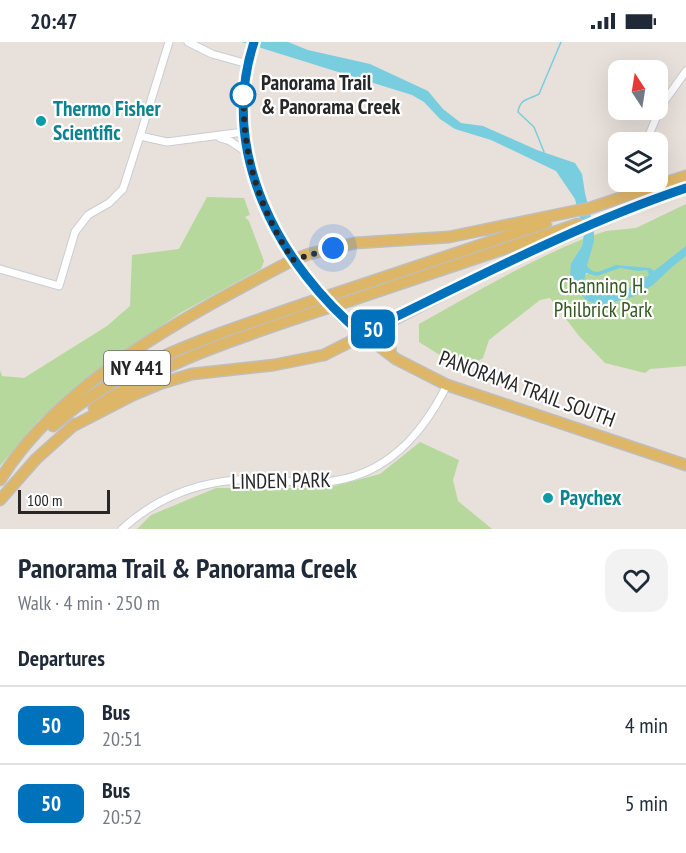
<!DOCTYPE html>
<html lang="en">
<head>
<meta charset="utf-8">
<style>
  :root { --surface:#fff; --page:#f2f2f3; --text:#1f2937; --muted:#747a83; --line:#e0e1e3 }
  body { margin:0; font-family:"PT Sans Narrow",sans-serif; background:var(--page); color:var(--text); height:100vh; display:flex; flex-direction:column; font-size:22px; white-space:nowrap }
  * { box-sizing:border-box; margin:0 }
  p { font-size:20px; color:var(--muted) }
  .icon { flex:none; width:33px; height:33px; fill:none; stroke:currentColor; stroke-width:2; stroke-linecap:round; stroke-linejoin:round }
  .map { position:relative; height:487px; overflow:hidden }
  .drawer { display:flex; flex-direction:column; background:var(--surface); flex:1 }
  .drawer>* { flex:none }
  .badge { padding:0 12px; border-radius:9px; font-size:21px; line-height:39px }
  .needle { width:39px; rotate:348deg }
  .fabs { position:absolute; left:608px; top:18px; display:grid; gap:12px }
  .fabs a { display:grid; place-items:center; width:60px; height:60px; border-radius:12px; background:var(--surface); box-shadow:0 6px 24px #0002; font-size:30px }
  .scale { position:absolute; left:18px; bottom:15px; width:92px; box-sizing:border-box; padding-left:6px; border:3px solid #272727; border-top:0; font-size:16px; line-height:21px; white-space:nowrap; color:#272727; -webkit-text-stroke:4px #fff; paint-order:stroke }
  .you { position:absolute; width:30px; height:30px; margin:-15px; border:4px solid #fff; border-radius:50%; background:#1a73e8; box-shadow:0 0 0 9px #1a73e833 }
  .map>.badge { position:absolute; translate:-50% -50%; box-shadow:0 0 0 3px #fff }
  h2 { padding:0 18px; font-size:22px; line-height:54px }
  .round { display:grid; place-items:center; flex:none; width:63px; height:63px; border-radius:18px; background:var(--page) }
  .head { display:flex; align-items:center; justify-content:space-between; height:102px; padding:0 18px }
  h1 { font-size:28px; font-weight:800; line-height:45px }
  ul { padding:0; list-style:none }
  li { display:flex; align-items:center; gap:18px; height:78px; padding:0 18px; border-top:2px solid var(--line) }
  li div { flex:1 }
  li b { display:block; font-size:22px }
  li em { font-style:normal }
  li .badge { min-width:66px; font-weight:700; text-align:center }
  .status { display:flex; justify-content:space-between; align-items:center; height:42px; padding:0 30px; background:var(--surface); direction:ltr }
  .status svg { height:16px; fill:currentColor }
  .map>svg:first-child { display:block }
  .green { fill:#b7d89c }
  .water { fill:#78cede; fill-rule:evenodd }
  .lines { fill:none; stroke-linecap:round; stroke-linejoin:round }
  .stream { stroke:#78cede; stroke-width:1.5 }
  .street-casing { stroke:#c8cdd7; stroke-width:9 }
  .secondary-casing { stroke:#c8cdd7; stroke-width:11 }
  .primary-casing { stroke:#bebebe; stroke-width:13 }
  .street { stroke:#fff; stroke-width:7 }
  .secondary { stroke:#fff; stroke-width:9 }
  .primary { stroke:#deb668; stroke-width:10 }
  .primary-bridge-casing { stroke:#bebebe; stroke-width:13; stroke-linecap:butt }
  .primary-bridge { stroke:#deb668; stroke-width:10 }
  .line-casing { stroke:#fff; stroke-width:14 }
  .line { stroke:#0072bc; stroke-width:9 }
  .walk { stroke:#272727; stroke-width:6; stroke-dasharray:0 10.8 }
  .stop-dot { fill:#fff; stroke:#0072bc; stroke-width:3 }
  .culture-dot { fill:#0f9aa8; stroke:#fff; stroke-width:2 }
  .labels { text-anchor:middle; stroke-width:4.5; stroke-linejoin:round; paint-order:stroke }
  .shield { fill:#fff; stroke:#686868; stroke-width:1.5 }
  .shield-label { font-size:20px; font-weight:bold; fill:#272727 }
  .stop-label { font-size:21px; font-weight:bold; fill:#272727; stroke:#fff; text-anchor:start }
  .culture-label { font-size:21px; font-weight:bold; fill:#0d838f; stroke:#fff; text-anchor:start }
  .park-label { font-size:21px; fill:#335921; stroke:#fff }
  .street-label { font-size:21px; fill:#272727; stroke:#fff }
</style>
</head>
<body>
<div class="status"><b>20:47</b><svg viewBox="0 0 49 12"><path d="M0 12V9h3v3zM5 12V6h3v6zM10 12V3h3v9zM15 12V0h3v12zM26 1h20v11H26zM47 4h2v5h-2z"/></svg></div>
<div class="map">
<svg width="686" height="487" viewBox="0 0 686 487">
  <rect width="100%" height="100%" fill="#e8e0da"/>
  <path class="green" d="M207,155l37,1 6,17 -5,2 4,4 15,40 -3,8 -79,43 -61,41 -83,68 -38,45v-96l2,6 22,2 83,-52 23,-20 2,-51 47,-6z
    M686,162v162l-36,3 -5,4 -40,-10 -26,-27 -29,-38 -10,2 -51,40 -6,18 -19,12 -45,-28v-18c54,-30 107,-62 164,-85l-1,7 -11,17 2,17 19,-8 -5,-6 7,-31 12,-4 30,-3z
    M420,400l39,18 -6,20 5,21 34,28h-355l14,-14 65,-27h111l53,-14z"/>
  <path class="water" d="M242,0h46l20,8 62,14 58,27 15,18 18,14 22,3 54,24 38,13 7,11 3,19 9,37v11l-7,25 5,5 6,1 18,-7 34,3 4,3 32,-25v10l-14,11 -19,18 -18,11 -35,10 -14,-6 -8,-9 -8,-16 1,-12 11,-17 2,-12 -9,-35 -19,-28 -65,-31 -36,-11 -15,-10 -16,-17 -12,-7zM620,226l18,3 9,-1 2,5 -19,12 -35,8 -4,-3 -7,-11 2,-8 11,3z"/>
  <g class="lines">
    <path class="stream" d="M544,110l-10,-25 -16,-15c2,-14 11,-12 21,-18l22,-52"/>
    <defs>
      <path id="street" d="M188,0l24,12 36,10
        M649,93l12,-29 25,-35
        M140,94l29,-94
        M220,96l10,3 18,12
        M0,227l59,17 16,-54 13,-17 21,-12 14,-14 17,-53 27,6 77,-10
        M122,487c32,-29 72,-46 116,-49 29,-2 58,4 86,2 61,-4 98,-47 123,-97"/>
      <path id="secondary" d="M254,0c-25,75 -3,154 39,218"/>
      <path id="primary" d="M652,157l34,-11
        M584,168l102,-34
        M293,218l24,30 26,28 53,41 51,26 239,80
        M343,249l203,-68
        M352,258l226,-76
        M391,313c-2,-14 -4,-25 3,-37
        M94,366c71,-47 139,-68 218,-95
        M53,384c71,-64 162,-91 251,-122
        M71,385l62,-32 29,-12 30,-9 82,-9 50,-10 193,-98 141,-60
        M0,438c62,-100 192,-167 293,-220l16,-6 46,-11 94,-6 140,-29
        M0,458l36,-41 39,-35"/>
    </defs>
    <use href="#street" class="street-casing"/>
    <use href="#secondary" class="secondary-casing"/>
    <use href="#primary" class="primary-casing"/>
    <use href="#street" class="street"/>
    <use href="#secondary" class="secondary"/>
    <use href="#primary" class="primary"/>
    <defs>
      <path id="primary-bridge" d="M304,262l39,-13
        M312,271l40,-13"/>
    </defs>
    <use href="#primary-bridge" class="primary-bridge-casing"/>
    <use href="#primary-bridge" class="primary-bridge"/>
  </g>
  <g class="lines">
    <defs>
      <path id="line" d="M254,0c-36,111 25,223 109,293l14,-9c101,-49 202,-102 309,-138"/>
    </defs>
    <use href="#line" class="line-casing"/>
    <use href="#line" class="line"/>
    <path class="walk" d="M243,53l1,-4c-3,61 15,118 49,169l40,-12"/>
  </g>
  <circle class="stop-dot" cx="243" cy="53" r="12"/>
  <g class="culture-dot">
    <circle cx="41" cy="79" r="6"/>
    <circle cx="548" cy="456" r="6"/>
  </g>
  <g class="labels">
    <rect class="shield" x="104" y="309" width="66" height="34" rx="4.5"/>
    <g class="shield-label">
      <text x="137" y="333">NY 441</text>
    </g>
    <g class="stop-label">
      <text x="261" y="48">Panorama Trail<tspan x="261" dy="24">&amp; Panorama Creek</tspan></text>
    </g>
    <g class="culture-label">
      <text x="53" y="74">Thermo Fisher<tspan x="53" dy="24">Scientific</tspan></text>
      <text x="560" y="463">Paychex</text>
    </g>
    <g class="park-label">
      <text x="603" y="251">Channing H.<tspan x="603" dy="24">Philbrick Park</tspan></text>
    </g>
    <g class="street-label">
      <text transform="translate(527 347) rotate(20)" y="7">PANORAMA TRAIL SOUTH</text>
      <text transform="translate(281 439) rotate(-1)" y="7">LINDEN PARK</text>
    </g>
  </g>
</svg>
<div class="fabs">
<a><svg class="needle" viewBox="-14 -14 28 28"><path d="M0-13l5 13h-10z" fill="#e53935"/><path d="M0 13l5-13h-10z" fill="#747a83"/></svg></a>
<a><svg class="icon" aria-label="layers" viewBox="0 0 24 24"><path d="M12 4l9 5-9 5-9-5zM3 14l9 5 9-5"/></svg></a>
</div>
<div class="scale">100 m</div>
<div class="you" style="left:333px;top:206px"></div>
<b class="badge" style="left:373px;top:287px;background:#0072bc;color:#fff">50</b>
</div>
<section class="drawer">
<div class="head"><div><h1>Panorama Trail &amp; Panorama Creek</h1><p>Walk · 4 min · 250 m</p></div><a class="round"><svg class="icon" aria-label="heart" viewBox="0 0 24 24"><path d="M12 20l-8-8c-3-5 5-10 8-4 3-6 11-1 8 4z"/></svg></a></div>
<h2>Departures</h2>
<ul>
<li><span class="badge" style="background:#0072bc;color:#fff">50</span><div><b>Bus</b><p>20:51</p></div><em>4 min</em></li>
<li><span class="badge" style="background:#0072bc;color:#fff">50</span><div><b>Bus</b><p>20:52</p></div><em>5 min</em></li>
</ul>
</section>
</body>
</html>
